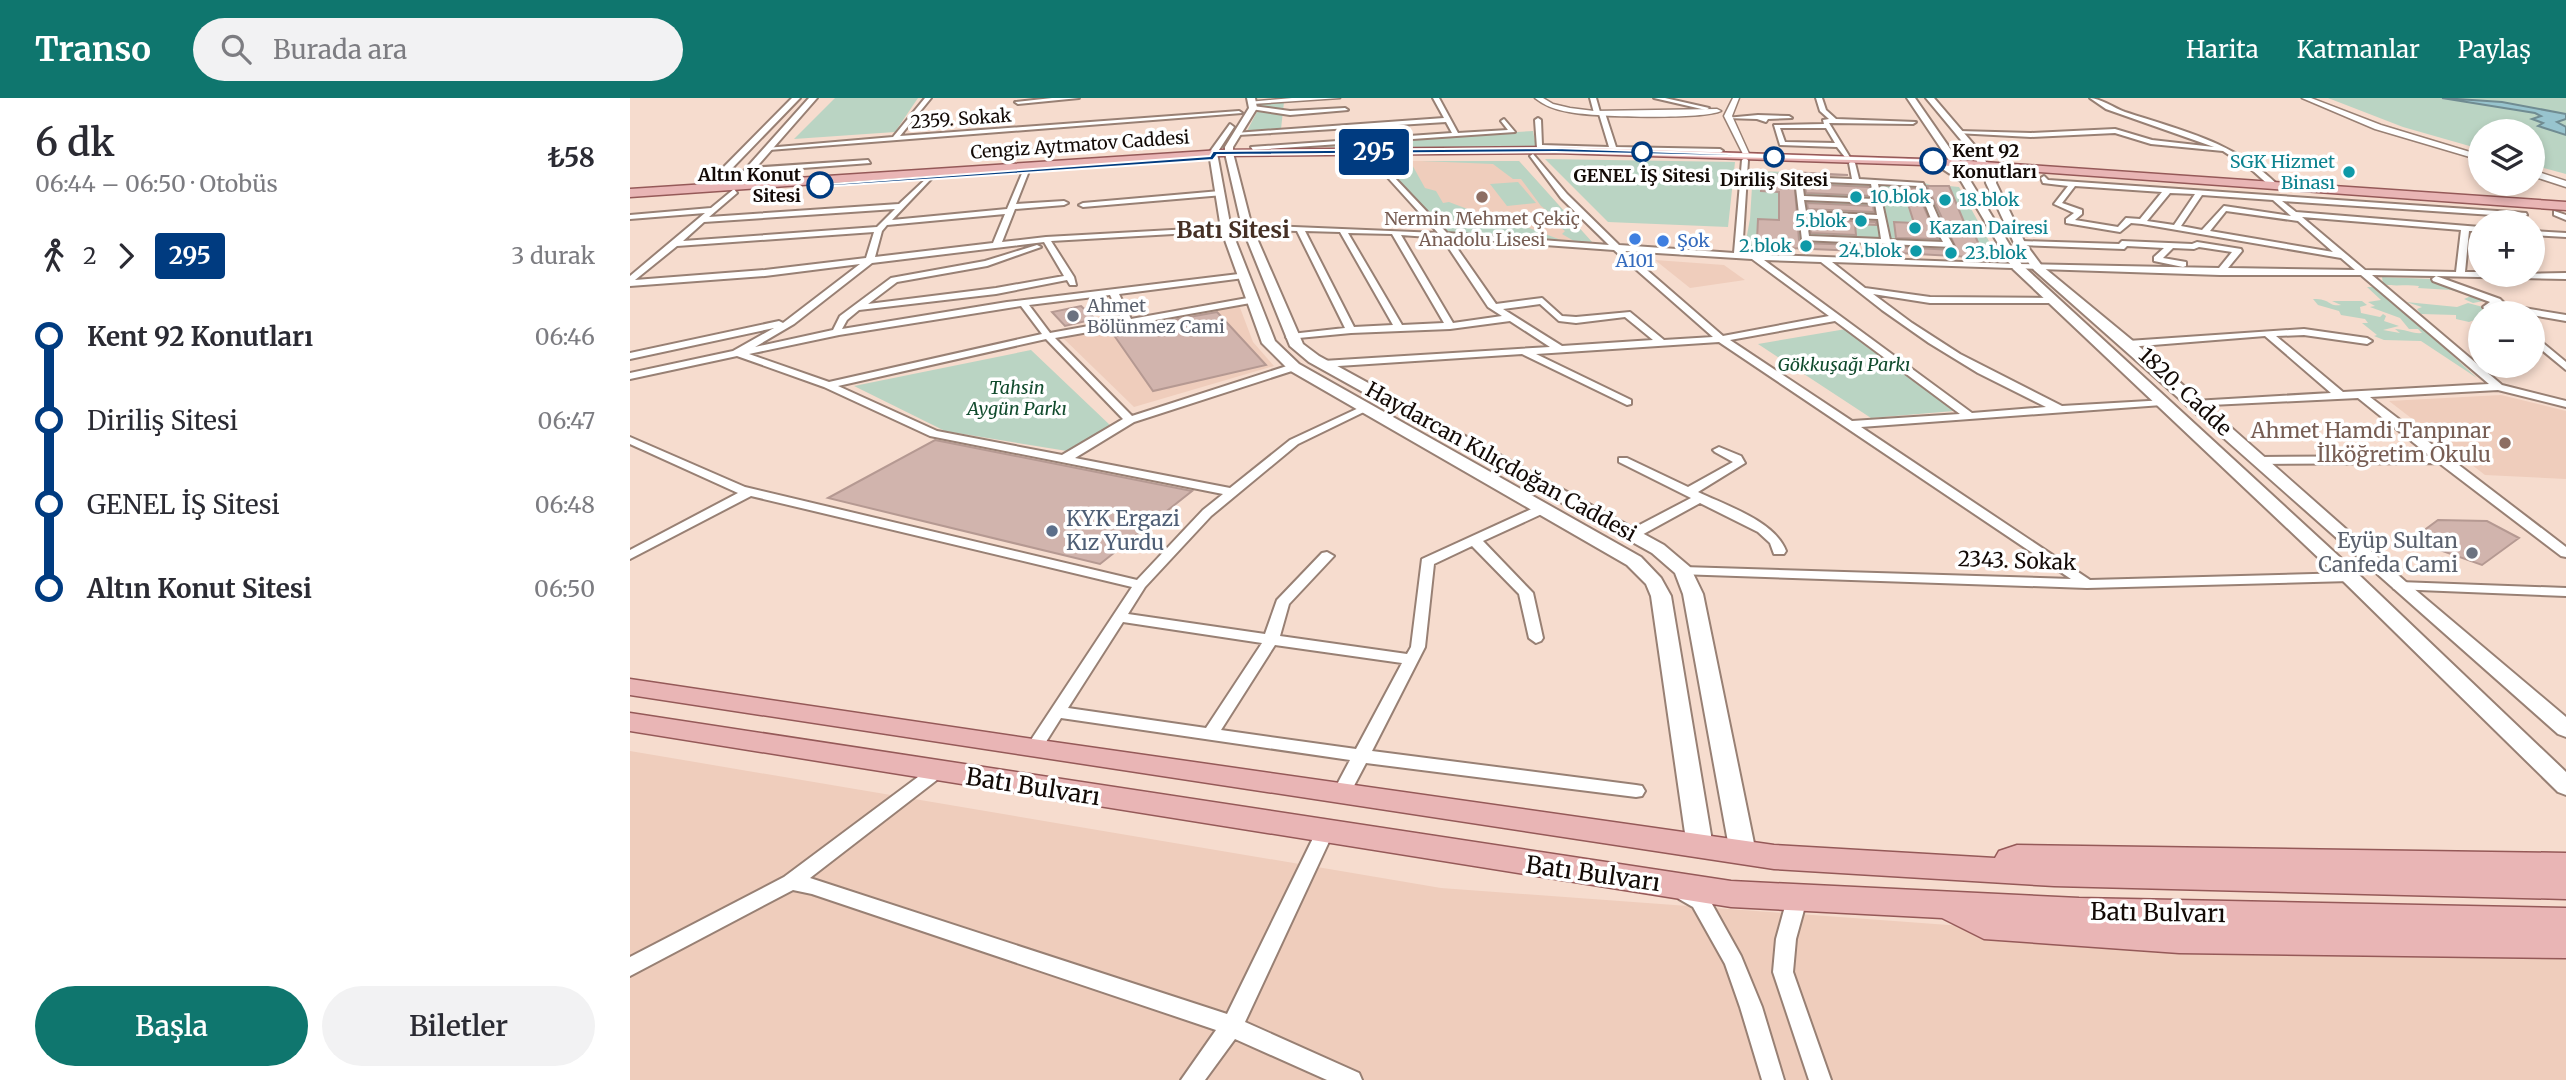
<!DOCTYPE html>
<html lang="tr">
<head>
<meta charset="utf-8">
<style>
  :root { --surface:#fff; --page:#f2f2f3; --text:#2b2b33; --muted:#7c7c81; --accent:#0f766e }
  body { margin:0; font-family:Merriweather,serif; background:var(--page); color:var(--text); height:100vh; display:flex; flex-direction:column; font-size:26px; white-space:nowrap }
  * { box-sizing:border-box; margin:0 }
  p { font-size:23px; color:var(--muted) }
  .icon { flex:none; width:38px; height:38px; fill:none; stroke:currentColor; stroke-width:2; stroke-linecap:round; stroke-linejoin:round }
  .map { position:relative; flex:1; overflow:hidden }
  .side { display:flex; flex-direction:column; background:var(--surface); width:630px }
  .side>* { flex:none }
  .badge { padding:0 14px; border-radius:5px; font-size:24px; line-height:46px }
  .buttons { position:absolute; left:1838px; top:21px; display:grid; gap:14px }
  .buttons a { display:grid; place-items:center; width:77px; height:77px; border-radius:50%; background:var(--surface); box-shadow:0 4px 10px #0003; font-size:35px }
  .map>.badge { position:absolute; translate:-50% -50%; box-shadow:0 0 0 4px #fff }
  .legs { display:flex; align-items:center; gap:10px; height:77px; padding:0 35px; font-size:23px }
  .legs p { margin-inline-start:auto }
  .headline { display:flex; align-items:center; justify-content:space-between; height:119px; padding:0 35px }
  h1 { font-size:38px; font-weight:600; line-height:52px }
  .action { display:flex; gap:14px; margin-top:auto; padding:14px 35px }
  .action a { flex:1; height:80px; border-radius:42px; background:var(--accent); color:#fff; font-size:28px; font-weight:600; line-height:80px; text-align:center }
  .action a+a { background:var(--page); color:var(--text) }
  ul { padding:0 35px; list-style:none }
  li { display:flex; align-items:center; gap:24px; height:84px; font-size:26px }
  li i { display:grid; place-items:center; width:10px; height:100%; margin:0 9px; background:currentColor }
  li i::after { content:''; width:18px; height:18px; margin:-9px; border:5px solid; border-radius:50%; background:var(--surface) }
  li p { margin-inline-start:auto }
  li:first-child i { background:linear-gradient(#0000 50%,currentColor 0) }
  li:last-child i { background:linear-gradient(currentColor 50%,#0000 0) }
  header { display:flex; align-items:center; gap:42px; box-sizing:border-box; height:98px; padding:0 35px; background:var(--accent); color:#fff }
  header strong { font-size:33px }
  nav { display:flex; gap:38px; margin-inline-start:auto; font-size:24px }
  .search { width:490px; height:63px; background:var(--page); display:flex; align-items:center; gap:18px; box-sizing:border-box; padding:0 24px; border-radius:38px; color:var(--muted); font-size:26px }
  main { display:flex; flex:1; min-height:0 }
  .map>svg:first-child { display:block }
  .built { fill:#efcdbc }
  .green { fill:#bad4c3; fill-rule:evenodd }
  .water { fill:#98c4ce; stroke:#708c92; stroke-width:2 }
  .building { fill:#d1b4ad; stroke:#b59992; stroke-width:2 }
  .lines { fill:none; stroke-linecap:round; stroke-linejoin:round }
  .minor-casing { stroke:#988074; stroke-width:4 }
  .tertiary-casing { stroke:#988074; stroke-width:3 }
  .secondary-casing { stroke:#988074; stroke-width:4 }
  .primary-casing { stroke:#955958; stroke-width:3 }
  .minor { fill:#fff; fill-rule:evenodd }
  .tertiary { fill:#fff; fill-rule:evenodd }
  .secondary { fill:#fff; fill-rule:evenodd }
  .primary { fill:#e9b5b5; fill-rule:evenodd }
  .line-1 { fill:#003b80; stroke:#fff; stroke-width:2 }
  .stop-1-dot { fill:#fff; stroke:#003b80; stroke-width:3.5 }
  .culture-dot { fill:#0f9aa8; stroke:#fff; stroke-width:2.5 }
  .education-dot { fill:#8d6e63; stroke:#fff; stroke-width:2.5 }
  .shop-dot { fill:#3f7fe0; stroke:#fff; stroke-width:2.5 }
  .worship-dot { fill:#6b7280; stroke:#fff; stroke-width:2.5 }
  .service-dot { fill:#5c6f8a; stroke:#fff; stroke-width:2.5 }
  .labels { text-anchor:middle; stroke-width:7; stroke-linejoin:round; paint-order:stroke }
  .far-street-label { font-size:18px; fill:#130a06; stroke:#fff }
  .far-stop-label { font-size:18px; font-weight:bold; fill:#130a06; stroke:#fff }
  .far-culture-label { font-size:18px; fill:#0d838f; stroke:#fff; text-anchor:end }
  .far-education-label { font-size:18px; fill:#785e54; stroke:#fff }
  .far-shop-label { font-size:18px; fill:#366cbe; stroke:#fff; text-anchor:start }
  .far-worship-label { font-size:18px; fill:#5b616d; stroke:#fff; text-anchor:start }
  .far-park-label { font-size:18px; font-style:italic; fill:#114b2d; stroke:#fff }
  .street-label { font-size:21px; fill:#130a06; stroke:#fff }
  .education-label { font-size:21px; fill:#785e54; stroke:#fff; text-anchor:end }
  .service-label { font-size:21px; fill:#4e5e75; stroke:#fff; text-anchor:start }
  .worship-label { font-size:21px; fill:#5b616d; stroke:#fff; text-anchor:end }
  .far-district-label { font-size:23px; font-weight:bold; fill:#453025; stroke:#fff }
  .near-street-label { font-size:24px; fill:#130a06; stroke:#fff }
</style>
</head>
<body>
<header>
<strong>Transo</strong>
<div class="search"><svg class="icon" aria-label="search" viewBox="0 0 24 24"><circle cx="10" cy="10" r="6"/><path d="M15 15l6 6"/></svg>Burada ara</div>
<nav><a>Harita</a><a>Katmanlar</a><a>Paylaş</a></nav>
</header>
<main>
<section class="side">
<div class="headline"><div><h1>6 dk</h1><p>06:44 – 06:50 · Otobüs</p></div><b>₺58</b></div>
<div class="legs"><svg class="icon" aria-label="walk" viewBox="0 0 24 24"><circle cx="13" cy="4" r="2"/><path d="M13 8l-2 6 4 7M11 14l-3 7M7 12l3-4h3l4 4"/></svg>2<svg class="icon" aria-label="forward" viewBox="0 0 24 24"><path d="M9 5l7 7-7 7"/></svg><b class="badge" style="background:#003b80;color:#fff">295</b><p>3 durak</p></div>
<ul>
<li><i style="color:#003b80"></i><b>Kent 92 Konutları</b><p>06:46</p></li>
<li><i style="color:#003b80"></i><span>Diriliş Sitesi</span><p>06:47</p></li>
<li><i style="color:#003b80"></i><span>GENEL İŞ Sitesi</span><p>06:48</p></li>
<li><i style="color:#003b80"></i><b>Altın Konut Sitesi</b><p>06:50</p></li>
</ul>
<div class="action"><a>Başla</a><a>Biletler</a></div>
</section>
<div class="map">
<svg width="1936" height="982" viewBox="0 0 1936 982">
  <rect width="100%" height="100%" fill="#f6dcce"/>
  <path class="built" d="M752,63h137l73,81 -150,-8z
    M1025,162l69,5 21,15 -55,8z
    M609,207l14,37 21,24 -140,41 -72,-70z
    M1871,297l65,16v68l-81,-4 -96,-74z
    M0,653l811,137 795,58 330,9v125h-1936z"/>
  <path class="green" d="M205,0h83l-23,34 -101,7z
    M1698,0h238v76l-34,-9v-34h-52v18l-77,-22z
    M654,4l-3,27 -34,2 14,-27z
    M903,33l3,16h-277z
    M915,61l190,3 -7,65 -120,-5z
    M752,63h28l15,27 11,3 7,12 6,-1 55,21h12l45,17 -119,-6z
    M791,63h98l73,81 -18,-1 -12,-7 3,-3 -16,-13 6,-1 -14,-11 -20,-27h-8l-20,-15z
    M1123,73l35,1 1,5 133,5 11,4 7,18 9,-18 10,1 41,74 -30,-4 -2,-6 -179,-9v10l-45,-1 6,-32zM1166,104h5l1,12 79,3 1,8 -89,-6z
    M888,84l18,21 -29,3 -17,-22z
    M1752,179l49,2 58,21 -16,3 -9,-4 7,-3 -20,-6 -33,-2 1,-2c-12,-2 -25,1 -36,-2z
    M1737,189h11l99,91 -56,-37 -37,-1 -10,-4 3,-1 -15,-12h6l-3,-4 -24,-4 -2,-4 -21,-6 -5,-6c20,0 14,8 28,6l-9,-4h30l5,4 -7,2 1,6 19,4 3,-3 3,2 -2,5 15,5 -16,4 17,3 -5,-4c10,0 17,5 27,4l-4,-4h-9l-9,-11 -30,-11 5,-1 -7,-4 13,-2z
    M1776,204l51,5 11,-4 15,4 3,6h-6v5l-11,4 -13,-3v-4l-35,-1 -4,-5 5,-2z
    M1216,231l108,82 -83,7 -113,-74z
    M401,252l81,77 -45,24 -122,-20 -91,-45z"/>
  <path class="water" d="M1812,0l60,4 64,12v5l-9,3 9,5v8l-28,-9 5,-3 -11,-4 9,-3 -6,-3z"/>
  <path class="building" d="M1160,74l58,3 -50,-1 -4,3 5,63 3,3 56,2v6l-70,-3 1,-6 -32,-2 1,-21 21,1v-28l-18,-1 1,-17 28,1z
    M1175,86l64,3 2,9 -65,-3z
    M1297,88h22l15,36 6,1 9,22 -13,-1 4,13 -71,-4 -1,-6 54,3 3,-4z
    M1273,90l13,1 22,50 -42,-1 -2,-16 20,1z
    M1177,105l66,3 1,6 -66,-3z
    M1179,121l67,3v3l-21,-1 1,11 -45,-2z
    M451,208l14,13 -30,7 -13,-14z
    M587,214l49,53 -113,26 -42,-60z
    M305,342l257,51 -92,73 -272,-66z
    M1808,422l49,1 32,17 -37,27 -71,-25z"/>
  <g class="lines">
    <defs>
      <path id="minor" d="M295,0h6l-31,38 339,-25 3,2 -473,37 -3,-2 127,-11z
        M422,0h27l-61,6 -3,-2z
        M803,0h6l19,35 50,-3 -7,-9 3,-2 11,13 -262,18 -2,-3 201,-14 -6,-11 -208,13 -3,-2 209,-15z
        M960,0h6l4,14 5,1 11,34 104,2 3,2 -3,2 -183,-5 -2,-28 3,-2 3,2 1,25 67,2 -10,-33 -5,-1z
        M1024,0h11l44,10 -3,2z
        M1186,0h6l4,12 10,9 80,3 -3,2 -84,-1 22,36 -3,2 -11,-14 -57,-2 -6,-20 50,-1 -1,-4 6,-1 -9,-8zM1150,30h46l9,15 -50,-1z
        M1460,0c10,0 24,10 35,14 58,19 110,30 154,74l-7,2 -20,-18 -29,-19 -72,-7 -36,-11 -84,4 -75,-4 3,-2 72,2 84,-4 37,11 62,7 -108,-38z
        M623,8l37,5 55,-3 3,2 -58,5 -39,-6z
        M1128,17l31,1 3,2 -24,1 -2,3 -9,-3 -31,-1z
        M903,56l34,40 52,51 115,8 8,-93 3,-2 3,2 -6,94 275,10 202,4 13,-16 -33,-5 -5,2 -21,-1 -10,10 23,4v4l-3,1 -29,-6v-4l10,-9 -37,-2 -3,3 -104,-4 -4,-2 4,-2 99,3 3,-3 70,3 5,-2 44,7 1,2 -14,17 127,2 -14,-12 -199,-34 -11,-1 -11,9 -54,-9v-4l8,-6 -20,-9 14,-18 -25,-3 -2,-5 3,-2 4,4 478,33 1,2 -4,2 -241,-16 14,11 184,15v4h-11l-4,41h15v3l86,-2v6l-130,-3 64,23 6,6 60,10v6l-63,-11 -7,-4 -2,1 6,6h-10l-7,-6 7,-5 -57,-21 -1,-2 4,-3 -64,-1 130,110 64,16v6l-68,-17 -128,7 196,150v10l-5,-1 -122,-93 -184,1v-6l4,-1 171,-1 -72,-58 -168,8v-4l4,-1 137,-8 -66,-57 -137,11 -5,-3 5,-3 176,-12 63,9 5,3 -5,3 -63,-9 -28,1 67,56 146,-8 -128,-109h-141l-388,-13 33,26 65,9 126,1 2,2 -5,3h-123l-57,-9 39,29 48,31 102,52 104,-6v4l-4,1 -301,22 229,153 260,-7 7,4 -7,4 -263,7 -409,-14 -2,-3 2,-3 5,-1 388,12 -352,-237 -183,12 95,46v4l-4,1 -105,-51 -199,13 -5,-3 5,-3 227,-14 -40,-26 -60,8 -99,4 -63,6 -2,-2 5,-3 54,-6 -48,-97 -50,-2h-3v-4l194,8 -67,-74v-2h4l72,76 162,12 -48,-47 -31,-42zM1445,88l87,6 -22,27 -14,-1 -8,9 -43,-7 7,-6v-4l-20,-7zM1540,95l25,1 -21,31 -27,-4zM1572,97l71,5 18,16 -67,-10 -22,24 -21,-4zM1596,113l72,10 35,31 -123,-21zM1672,119l159,13 -5,42 -91,-2zM675,133l35,1 53,93 -39,2zM718,135l44,1 52,89 -42,2zM771,137l41,3 46,69 14,9 -49,7zM820,140l164,12 99,87 -49,3 -34,-28 -54,5 -14,-1 -20,-18 -46,6zM995,153l127,8 77,57 -106,20zM1134,162l57,2 61,48 47,33 49,30 68,34 -74,6zM910,206l19,17 17,2 49,-6 28,23 -91,6 -59,-37zM1205,223l125,93 -108,7 -122,-81z
        M238,62l2,3 -121,9 -3,-2 3,-2z
        M1222,63l3,2 4,16 64,4 18,41 12,21 -1,2 -150,-7 -7,-61 3,-2 54,2 -3,-16zM1172,83l69,3 3,15 -70,-3zM1248,86l40,2 15,38 10,18 -53,-2zM1174,102l71,3 2,12 -71,-3zM1176,118l72,3 3,20 -72,-3z
        M396,71l3,2 -13,33 48,-3 4,2 -4,2 -49,4 -13,33 44,-5 180,-10 4,2 -4,2 -175,10 23,36 2,8h-6l-3,-5 -71,14 -137,16 -12,10 -5,9 165,-27 240,-29v4l-3,1 -125,16 12,25 122,-22 5,3 -2,2 -201,36 77,78 158,-51h8v4l-164,53 -59,36 155,30 60,-48 73,-34 4,-1 5,3 -74,36 -87,72 -66,71 -17,27 137,20 12,-34 45,-47 5,-1 7,4 -45,48 -9,32 127,18 4,-7 11,-88 116,-53h8l2,3 -2,3 -63,29 50,52 10,45 -2,3 -5,2 -7,-5 -10,-44 -47,-48 -38,18 -9,83 -53,104 264,34 6,1 3,5 -3,5 -6,1 -270,-34 -19,36 -6,1 -6,-1 -3,-5 18,-34 -289,-42 -22,35h-12l-2,-4 107,-162 -381,-91 -121,63v-9l108,-57 -108,-49v-7l115,50 392,93 66,-70 20,-16 -293,-58 -106,-49 -87,-31 -107,23v-6l103,-22 41,-23 -144,31v-6l149,-32 4,2 77,-59 -95,12 -135,10v-10l75,-63 -75,6v-4l81,-7 23,-19 3,4 -28,24 190,-13 30,-28 2,3 -39,41 115,-11 16,-38zM265,111l-18,18 -194,14 21,-19zM375,116l-12,29 -118,14 7,-26 5,-6zM244,134l-8,26 -101,12 -130,10 42,-34zM414,144l20,34 -68,12 -128,16 29,-22 90,-16 54,-19 -4,-2 -52,16 -94,17 -51,38 -7,14 -78,17 39,-23 78,-61zM480,197l12,25 -72,13 -21,-28zM391,208l21,28 -213,48 -80,-28 90,-19zM416,241l77,80 -61,36 -125,-24 -99,-45zM493,524l139,21 -56,85 -138,-20zM645,547l127,18 -46,86 -135,-19z
        M590,93l3,4 -140,12 -4,-2 4,-2z
        M1924,113l12,4v5l-12,-5z
        M1902,133l34,2v4l-34,-2z
        M1902,236l34,28v8l-34,-28z
        M1089,349l22,9 4,7 -47,29c27,13 77,29 88,59l-2,3h-10l-4,-11 -12,-11 -58,-29 -62,34h-10l-2,-3 2,-3 63,-33 -72,-36v-4h8l61,29 45,-25 -18,-10 -2,-2z
        M1769,484l167,6v8l-172,-7 -2,-3z
        M306,668l6,2 3,4 -3,4 -132,102 417,136 91,-186 6,-2 6,2 3,5 -88,189 114,51 3,7h-35l-92,-41 -30,41h-24l35,-50 -404,-136 -19,-4 -163,86v-19l154,-80 146,-109z
        M1056,788l21,9 34,61 21,51 22,73h-22l-22,-73 -15,-43 -32,-57 -14,-8 -3,-5 3,-5z
        M1167,793l7,2 3,6 -11,40 -3,33 38,108h-22l-36,-108 3,-33 11,-40 3,-6z"/>
      <path id="tertiary" d="M662,0h48l-88,6 -4,-2z
        M905,0h8l10,6 17,4 24,3 123,-2 4,2c-19,9 -128,6 -152,1 -13,-2 -24,-6 -34,-14z
        M1103,0h6l-7,18 19,42 -7,-2 -20,-40z
        M1672,0h9l70,27 99,30v5l-105,-31z
        M1902,72l34,11v6l-34,-11z"/>
      <path id="secondary" d="M162,0h8l-88,91h-6v-4z
        M179,0h8l-79,90h-6v-4z
        M617,0h8l2,10 -24,39v6l19,74 51,117 16,12 345,189 26,22 13,27 53,259 -4,7 -9,3 -9,-3 -4,-7 -47,-259 -8,-21 -23,-20 -343,-191 -19,-16 -48,-119 -17,-74v-6l24,-39z
        M1277,0h8l45,65 -7,5 15,9 54,88 335,308 209,199v23l-8,-3 -215,-211 -330,-312 -52,-88 -20,-13 9,-6z
        M1296,0h8l48,56 4,8 11,5 -1,16 29,60 17,23 91,75 273,241 160,135v20l-8,-3 -524,-464 -20,-27 -28,-60 -1,-9 3,-4 -9,-4 -4,-9z
        M600,26l4,3 -17,26 14,76 44,112 24,23 342,193 20,21 10,18 42,251 -4,7 -9,3 -9,-3 -4,-7 -36,-251 -5,-12 -19,-19 -338,-195 -27,-27 -41,-114 -12,-76z"/>
      <path id="primary" d="M925,49l400,13 611,42v8l-612,-44 -399,-13 -334,3 -591,41v-8l591,-39z
        M0,581l403,60 741,106 221,13 4,-7 18,-6 549,8v46l-512,-13 -280,-17 -1144,-174z
        M0,615l1101,168 348,17 487,10v50l-387,-5 -195,-14 -42,-21 -211,-11 -1101,-176z"/>
    </defs>
    <use href="#minor" class="minor-casing"/>
    <use href="#tertiary" class="tertiary-casing"/>
    <use href="#secondary" class="secondary-casing"/>
    <use href="#primary" class="primary-casing"/>
    <use href="#minor" class="minor"/>
    <use href="#tertiary" class="tertiary"/>
    <use href="#secondary" class="secondary"/>
    <use href="#primary" class="primary"/>
  </g>
  <path class="line-1" d="M925,50l382,13 -382,-9 -334,3h-4l-4,5 -393,27 -3,-2 393,-29 3,-5z"/>
  <g class="stop-1-dot">
    <circle cx="1012" cy="54" r="9"/>
    <circle cx="1144" cy="59" r="9"/>
    <circle cx="1303" cy="63" r="12"/>
    <circle cx="190" cy="87" r="12"/>
  </g>
  <g class="culture-dot">
    <circle cx="1719" cy="74" r="7"/>
    <circle cx="1226" cy="99" r="7"/>
    <circle cx="1315" cy="102" r="7"/>
    <circle cx="1231" cy="123" r="7"/>
    <circle cx="1285" cy="130" r="7"/>
    <circle cx="1176" cy="148" r="7"/>
    <circle cx="1286" cy="153" r="7"/>
    <circle cx="1321" cy="155" r="7"/>
  </g>
  <g class="education-dot">
    <circle cx="852" cy="99" r="7"/>
    <circle cx="1875" cy="345" r="7"/>
  </g>
  <g class="shop-dot">
    <circle cx="1005" cy="141" r="7"/>
    <circle cx="1033" cy="143" r="7"/>
  </g>
  <g class="worship-dot">
    <circle cx="443" cy="218" r="7"/>
    <circle cx="1842" cy="455" r="7"/>
  </g>
  <circle class="service-dot" cx="422" cy="433" r="7"/>
  <g class="labels">
    <g class="far-street-label">
      <text transform="translate(331 21) rotate(-4)" y="6">2359. Sokak</text>
      <text transform="translate(450 47) rotate(-4)" y="6">Cengiz Aytmatov Caddesi</text>
    </g>
    <g class="far-stop-label">
      <text x="1322" y="59" text-anchor="start">Kent 92<tspan x="1322" dy="21">Konutları</tspan></text>
      <text x="171" y="83" text-anchor="end">Altın Konut<tspan x="171" dy="21">Sitesi</tspan></text>
      <text x="1012" y="84">GENEL İŞ Sitesi</text>
      <text x="1144" y="88">Diriliş Sitesi</text>
    </g>
    <g class="far-culture-label">
      <text x="1705" y="70">SGK Hizmet<tspan x="1705" dy="21">Binası</tspan></text>
      <text x="1240" y="105" text-anchor="start">10.blok</text>
      <text x="1329" y="108" text-anchor="start">18.blok</text>
      <text x="1217" y="129">5.blok</text>
      <text x="1299" y="136" text-anchor="start">Kazan Dairesi</text>
      <text x="1162" y="154">2.blok</text>
      <text x="1272" y="159">24.blok</text>
      <text x="1335" y="161" text-anchor="start">23.blok</text>
    </g>
    <g class="far-education-label">
      <text x="852" y="127">Nermin Mehmet Çekiç<tspan x="852" dy="21">Anadolu Lisesi</tspan></text>
    </g>
    <g class="far-shop-label">
      <text x="1047" y="149">Şok</text>
      <text x="1005" y="169" text-anchor="middle">A101</text>
    </g>
    <g class="far-worship-label">
      <text x="457" y="214">Ahmet<tspan x="457" dy="21">Bölünmez Cami</tspan></text>
    </g>
    <g class="far-park-label">
      <text x="1214" y="273">Gökkuşağı Parkı</text>
      <text x="387" y="296">Tahsin<tspan x="387" dy="21">Aygün Parkı</tspan></text>
    </g>
    <g class="street-label">
      <text transform="translate(1555 294) rotate(43)" y="7">1820. Cadde</text>
      <text transform="translate(871 364) rotate(29)" y="7">Haydarcan Kılıçdoğan Caddesi</text>
      <text transform="translate(1387 463) rotate(2)" y="7">2343. Sokak</text>
    </g>
    <g class="education-label">
      <text x="1861" y="340">Ahmet Hamdi Tanpınar<tspan x="1861" dy="24">İlköğretim Okulu</tspan></text>
    </g>
    <g class="service-label">
      <text x="436" y="428">KYK Ergazi<tspan x="436" dy="24">Kız Yurdu</tspan></text>
    </g>
    <g class="worship-label">
      <text x="1828" y="450">Eyüp Sultan<tspan x="1828" dy="24">Canfeda Cami</tspan></text>
    </g>
    <g class="far-district-label">
      <text x="603" y="140">Batı Sitesi</text>
    </g>
    <g class="near-street-label">
      <text transform="translate(403 689) rotate(9)" y="8">Batı Bulvarı</text>
      <text transform="translate(963 776) rotate(8)" y="8">Batı Bulvarı</text>
      <text transform="translate(1528 815) rotate(1)" y="8">Batı Bulvarı</text>
    </g>
  </g>
</svg>
<div class="buttons">
<a><svg class="icon" aria-label="layers" viewBox="0 0 24 24"><path d="M12 4l9 5-9 5-9-5zM3 14l9 5 9-5"/></svg></a>
<a>+</a>
<a>−</a>
</div>
<b class="badge" style="left:744px;top:54px;background:#003b80;color:#fff">295</b>
</div>
</main>
</body>
</html>
